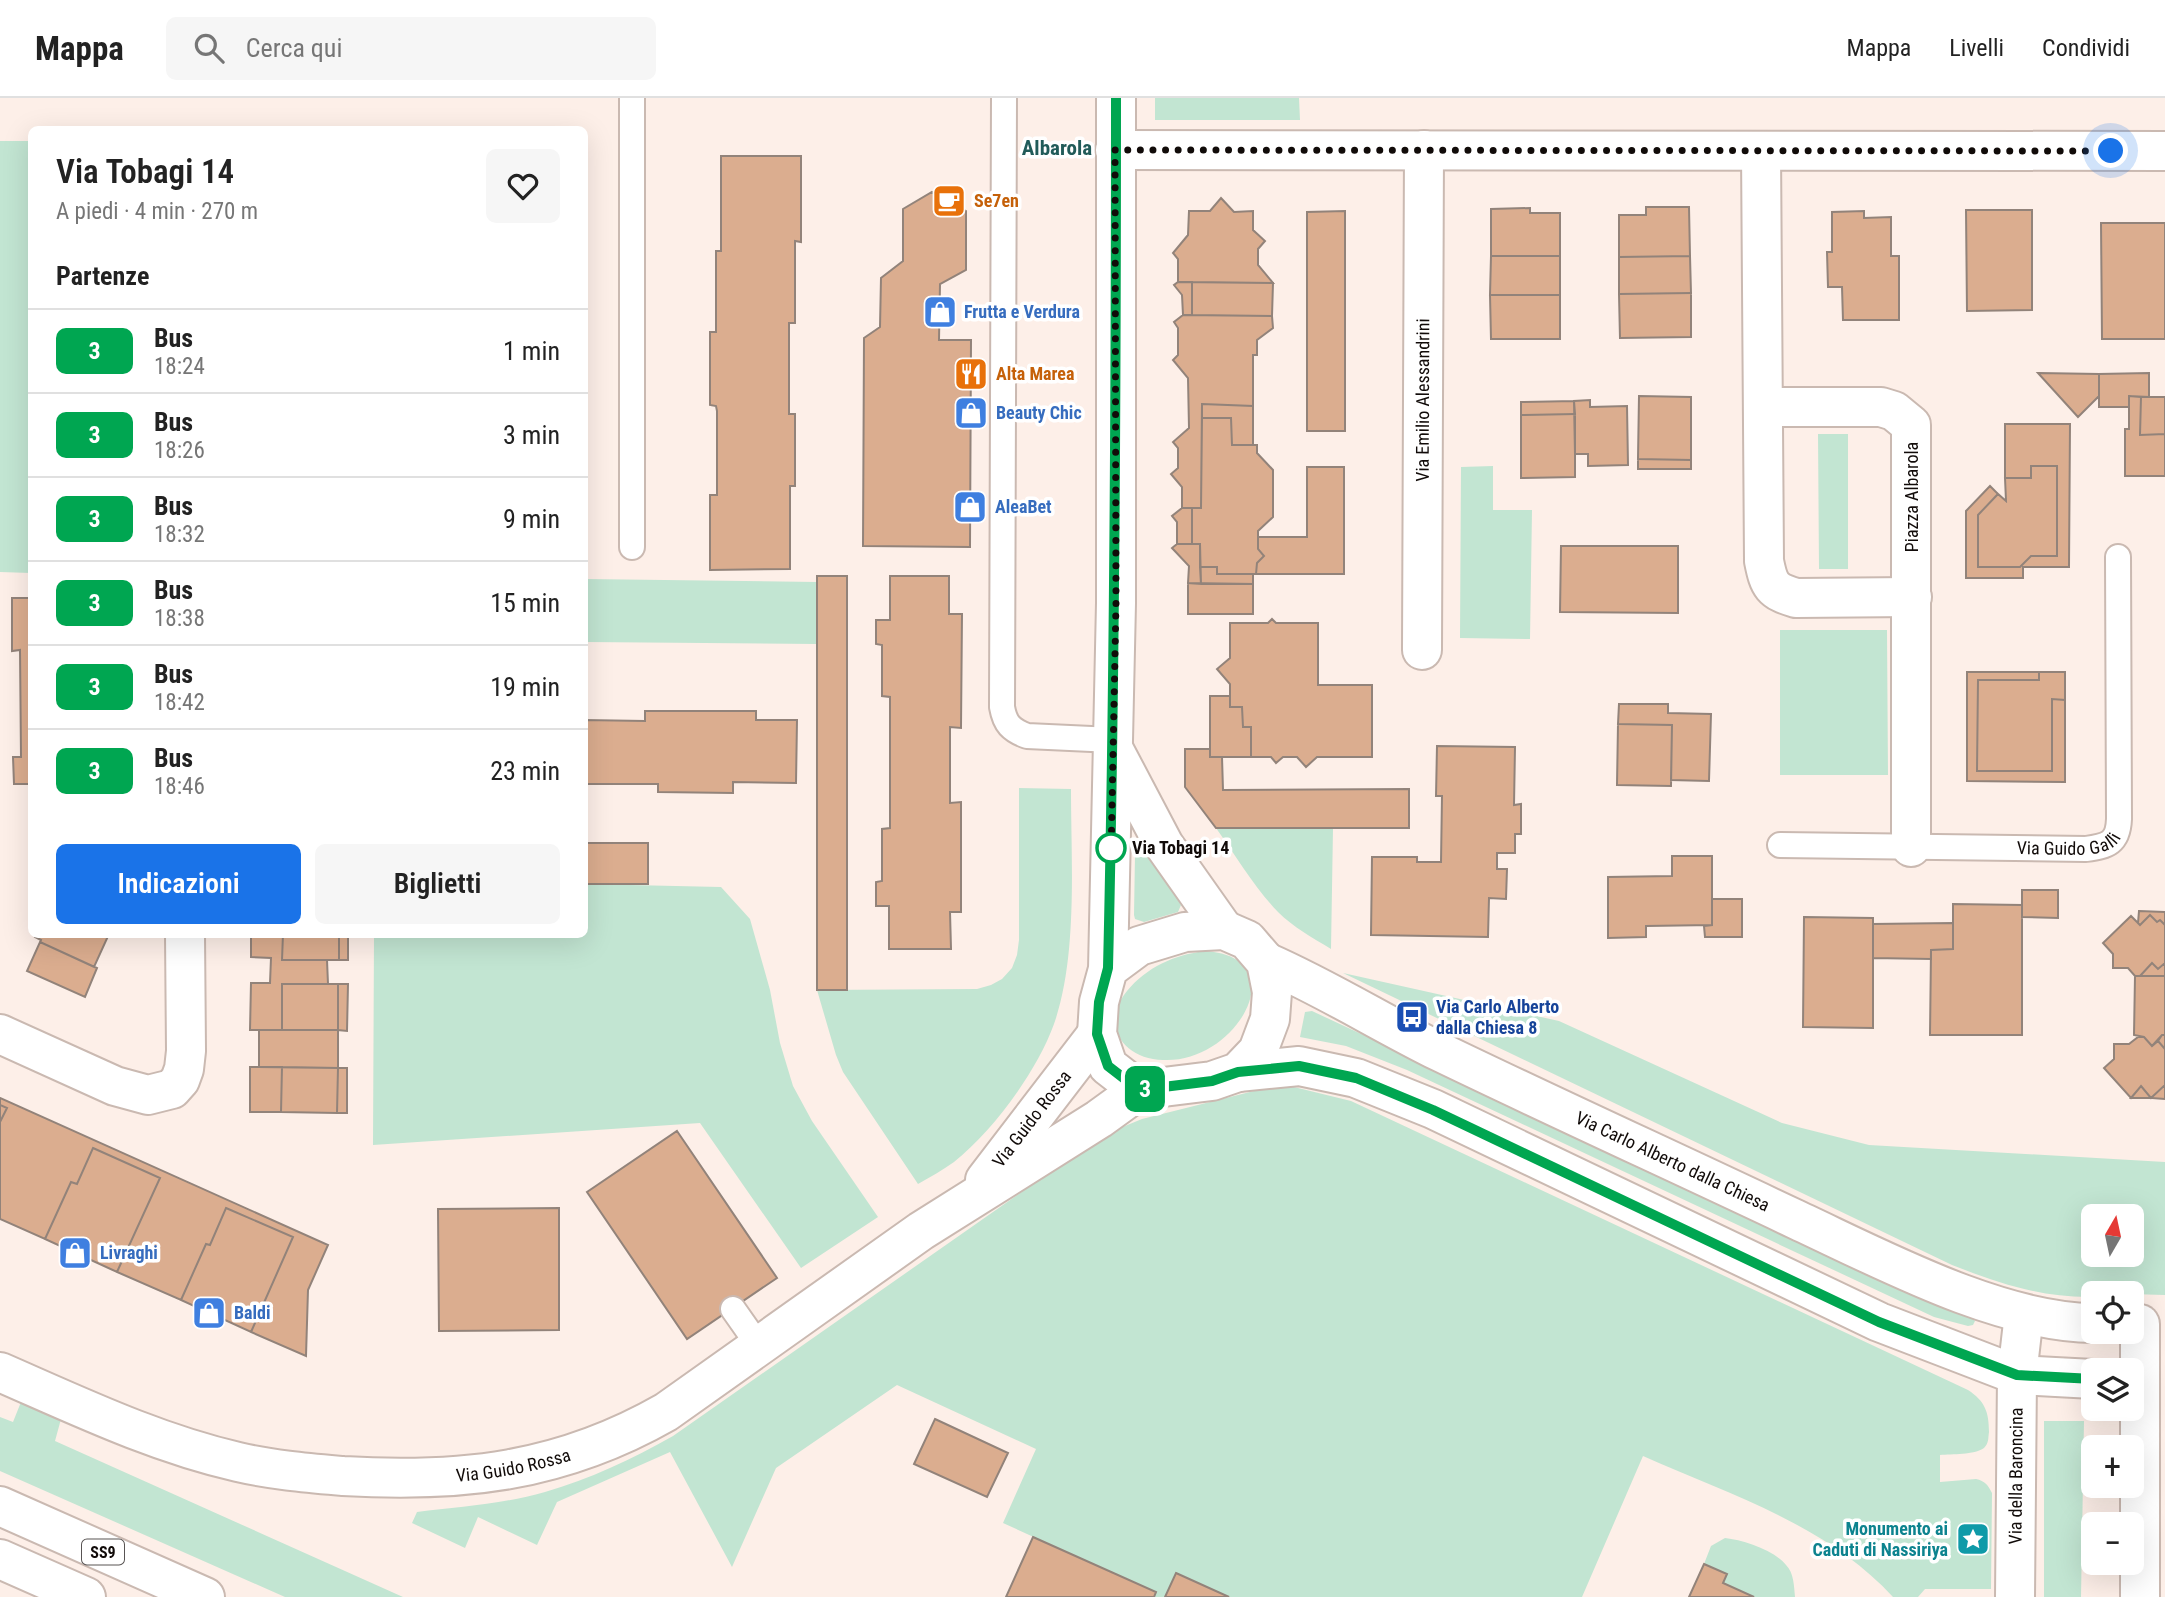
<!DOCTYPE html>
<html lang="it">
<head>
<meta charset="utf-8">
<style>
  :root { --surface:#fff; --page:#f6f6f6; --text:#222; --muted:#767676; --line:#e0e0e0; --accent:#1a73e8 }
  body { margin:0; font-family:"Roboto Condensed",sans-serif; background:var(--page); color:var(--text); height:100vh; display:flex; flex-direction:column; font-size:26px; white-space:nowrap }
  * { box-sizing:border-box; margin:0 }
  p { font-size:23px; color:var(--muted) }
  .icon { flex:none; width:38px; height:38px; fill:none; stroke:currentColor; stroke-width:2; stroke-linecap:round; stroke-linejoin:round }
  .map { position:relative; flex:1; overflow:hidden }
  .drawer { position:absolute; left:28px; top:28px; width:560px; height:812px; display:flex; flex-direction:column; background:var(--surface); border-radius:10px; box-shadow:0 7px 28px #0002 }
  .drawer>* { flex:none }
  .badge { padding:0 14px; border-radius:10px; font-size:24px; line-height:46px }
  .needle { width:46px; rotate:9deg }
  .fabs { position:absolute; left:2081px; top:1106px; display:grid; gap:14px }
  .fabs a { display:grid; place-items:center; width:63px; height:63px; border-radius:10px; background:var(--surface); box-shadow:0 7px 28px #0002; font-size:35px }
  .you { position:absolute; width:35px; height:35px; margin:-18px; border:5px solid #fff; border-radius:50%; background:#1a73e8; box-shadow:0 0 0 10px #1a73e833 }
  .map>.badge { position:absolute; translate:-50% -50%; box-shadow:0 0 0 4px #fff }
  h2 { padding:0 28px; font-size:26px; line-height:63px }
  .round { display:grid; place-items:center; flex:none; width:74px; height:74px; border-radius:10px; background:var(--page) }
  .head { display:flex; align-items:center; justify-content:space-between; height:119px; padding:0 28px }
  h1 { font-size:33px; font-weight:600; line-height:52px }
  .primary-button { display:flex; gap:14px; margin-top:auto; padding:14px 28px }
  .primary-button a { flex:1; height:80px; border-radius:10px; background:var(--accent); color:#fff; font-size:28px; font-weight:600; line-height:80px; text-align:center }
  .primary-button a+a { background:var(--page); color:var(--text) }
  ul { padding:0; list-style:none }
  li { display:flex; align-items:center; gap:21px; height:84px; padding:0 28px; border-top:2px solid var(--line) }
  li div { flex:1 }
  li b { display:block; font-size:26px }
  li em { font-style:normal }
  li .badge { min-width:77px; font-weight:700; text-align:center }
  header { display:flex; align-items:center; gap:42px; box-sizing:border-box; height:98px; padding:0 35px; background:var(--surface); border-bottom:2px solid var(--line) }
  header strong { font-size:33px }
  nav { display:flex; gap:38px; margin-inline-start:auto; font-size:24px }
  .search { width:490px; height:63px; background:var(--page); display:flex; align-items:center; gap:18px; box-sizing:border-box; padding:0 24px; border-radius:10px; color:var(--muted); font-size:26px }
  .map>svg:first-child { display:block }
  .green { fill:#c2e5d2; fill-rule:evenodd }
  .building { fill:#dbad8f; stroke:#92837a; stroke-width:2 }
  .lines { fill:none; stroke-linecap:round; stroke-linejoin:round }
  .lane-casing { stroke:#cab9b1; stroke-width:28 }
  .street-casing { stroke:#cab9b1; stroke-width:42 }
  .highway-casing { stroke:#cab9b1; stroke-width:42 }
  .lane { stroke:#fff; stroke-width:24 }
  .street { stroke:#fff; stroke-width:38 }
  .highway { stroke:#fff; stroke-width:38 }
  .line-casing { stroke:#fff; stroke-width:16 }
  .line { stroke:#00a651; stroke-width:10 }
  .walk { stroke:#110b09; stroke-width:7; stroke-dasharray:0 12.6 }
  .stop-dot { fill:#fff; stroke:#00a651; stroke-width:3.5 }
  .labels { text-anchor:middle; stroke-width:7; stroke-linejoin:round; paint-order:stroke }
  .shield { fill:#fff; stroke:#585453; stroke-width:2 }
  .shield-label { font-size:16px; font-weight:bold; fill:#110b09 }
  .food-label { font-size:18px; font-weight:bold; fill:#c56008; stroke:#fff; text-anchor:start }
  .shop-label { font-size:18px; font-weight:bold; fill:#366cbe; stroke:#fff; text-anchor:start }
  .street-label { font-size:18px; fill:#110b09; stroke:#fff }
  .stop-label { font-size:18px; font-weight:bold; fill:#110b09; stroke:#fff; text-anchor:start }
  .transit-label { font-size:18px; font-weight:bold; fill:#164399; stroke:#fff; text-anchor:start }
  .culture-label { font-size:18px; font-weight:bold; fill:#0d838f; stroke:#fff; text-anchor:end }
  .quarter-label { font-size:21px; font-weight:bold; fill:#215b59; stroke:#fff }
</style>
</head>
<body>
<header>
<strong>Mappa</strong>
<div class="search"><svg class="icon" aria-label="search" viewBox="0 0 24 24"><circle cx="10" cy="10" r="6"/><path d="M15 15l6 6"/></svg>Cerca qui</div>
<nav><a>Mappa</a><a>Livelli</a><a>Condividi</a></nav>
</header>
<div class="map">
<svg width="2165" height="1499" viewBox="0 0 2165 1499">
  <rect width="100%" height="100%" fill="#fdefe8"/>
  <path class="green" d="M1155,0h144l1,22h-145z
    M0,43h31v432l-31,-1z
    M1818,336h30v135h-29z
    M1493,368v44h39l-2,129 -70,-1 1,-171z
    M585,481l232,3v62l-232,-2z
    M1780,532h107l1,145h-108z
    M1019,690l52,1c0,72 7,167 -17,235 -17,47 -60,106 -100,138 -11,8 -24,15 -36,22l-75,-112 -7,-17 -19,-65 160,-1 14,-4 11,-6 10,-11 5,-13 2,-15z
    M1216,730h117l-2,121c-18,-11 -38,-22 -53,-37 -24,-25 -42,-56 -62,-84z
    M1142,748l8,4 31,55 -3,7 -34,10 -9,-3 -1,-4 1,-60 2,-5z
    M585,786l136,3 29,32 20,71 10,53 13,43 19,35 66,96 -77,51 -101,-145 -327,22 1,-210 210,-1z
    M1205,853c92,6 32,113 -42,109 -39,-1 -64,-35 -36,-69 20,-24 47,-36 78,-40z
    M1343,875l216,48 223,102 87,22 296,17v133l-72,-2v4c-51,1 -95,-14 -141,-32zM2093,1118h39v39h-39z
    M1312,913l574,268 86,38 3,4 -2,4 -5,1 -34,-9 -527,-247 -61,-24 -46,-9 5,-25z
    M1270,989h24l57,14 617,289c17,11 21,22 21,42 -1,6 0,11 -5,16 -10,7 -32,6 -44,7v27l36,-3c9,2 12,6 16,14l-1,96h-66l-7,8h-25c-66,-72 -162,-102 -250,-141l-61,141h-353l-52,-24 -12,24h-11l1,-5 -152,-69 33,-74 -139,-64 -121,83 -44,99 -62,-115 -113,50 -20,43 -59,-28 -13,31 -53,-25 5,-11c42,-5 86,-8 128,-20 45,-13 87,-33 128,-56l430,-301 39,-16z
    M25,1294l39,16 -9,33 348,156h-118l-285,-126v-54l13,5z
    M2044,1323h40l-3,176h-37z
    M1725,1440c18,2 49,12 61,27 8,8 8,21 9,32h-41l-31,-14 4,-9 -23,-10 7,-18z"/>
  <path class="building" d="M721,58h80v86l-6,-1v82h-6v91h6v72h-5v83l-80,1v-75h7v-84l-1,-5 -6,-1v-73h6v-81h5z
    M932,94l34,19v59l-26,14 -1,56h32l-1,207 -107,-1 1,-208 16,-11 1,-49 22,-17v-52z
    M1221,100l13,14 19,-1v19l12,11 -7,8v16l15,18 -95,-1v-23l-5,-6 15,-18 1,-24h21z
    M1646,109h43l1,49 -71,1v-42h27z
    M1530,110v5h30v43h-69v-47z
    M1966,112h66v100l-65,1z
    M1345,113v220h-38v-219z
    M1864,113v7l27,-1v39h8v64h-56l-1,-33h-14l-1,-35h5v-40z
    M2101,125h64v116h-63z
    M1491,158h69v39h-70z
    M1690,158l1,37 -72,1v-37z
    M1178,184h14v33h-9l-1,-20 -8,-10z
    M1192,184l81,1 -1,33 -80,-1z
    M1691,195v44l-71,1 -1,-44z
    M1490,197h70v44h-69z
    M1183,217l89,1 1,12 -16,12v15h-4v51l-51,-2 -1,104h-19v-21l-11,-13 7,-6v-20l-5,-6 16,-14 -1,-50 -15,-18 5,-5v-27l-4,-6z
    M2038,275l61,1v22l-21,21z
    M2149,275v24l-20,-1v11h-30v-33z
    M1639,298l52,1v63l-53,-1z
    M2129,298l12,1 -1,38 25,-1v42h-40v-47h4z
    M2141,299h24v37l-25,1z
    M1590,302v7l37,-1 1,59 -40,1v-12h-13l-1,-53z
    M1574,303l1,13 -54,1v-13z
    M1202,306l51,2v39h-21l-1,-27h-29z
    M1575,316v63l-54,1v-63z
    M1202,320h29l1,27h25v8l16,17v47l-15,14v18l6,7 -7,7 -1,11h-39v-7h-17v-23h-8v-36h9z
    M2005,326h65l-1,143h-46v11h-57v-67l24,-25 8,8 -20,21v52h42l11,-11h26v-90h-26v12h-26z
    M1638,361l53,1v9h-53z
    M2031,368h26v90h-26l-11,11h-42v-52l20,-21 8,7 -1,-23h26z
    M1307,369h37v107h-88l1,-11 7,-7 -6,-7v-12h49z
    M1182,410h10v36h-15v-22l-5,-6z
    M1177,446h23l1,40 -13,-1 1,-17 -17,-18z
    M1561,448h117v67l-118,-1z
    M1200,469h17v7h36v10h-52z
    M817,478h30v414h-30z
    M890,478h59v38h13l-1,114 -11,-1v76l11,-1v110h-11l1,37h-62v-43h-13v-24l6,-1v-52l8,-1v-131l-8,-1v-51l-6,-1v-24h14z
    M1188,485l65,1v30h-65z
    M12,500h20v203h-3v-17h-15l-1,-27h8l-1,-107 -8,1z
    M1272,521l4,4h42v62h54v72h-55l-11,10 -9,-10h-14l-7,6 -5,-6h-20v-30h-8l-1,-20h-12v-23l-13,-15 13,-11v-35h38z
    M1967,574h72v8h-61l-1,91h75v-72l13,1v82l-98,-1z
    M2039,574h26v28l-13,-1v72h-75l1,-91h61z
    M1210,598h20v11h12l1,20h8v30h-41z
    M1619,606h49v9l43,1 -2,67 -38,-1 1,-55 -54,-1z
    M645,613h111v9h41l-1,63 -63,-1v11l-75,-1v-8h-74v-64l61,1z
    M1618,626l54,1 -1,61 -54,-1z
    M1437,648l78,1 -1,58 7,-1v30h-6v19h-18v16h10l-1,30 -17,-1 -1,39 -117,-2 1,-78h45v5h24l1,-66h-6z
    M1185,651h25v8h12l1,33 186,-1v39h-193l-31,-41z
    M584,745h64v41h-64z
    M1672,758h40v69l-66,1v11l-38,1v-61l64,-1z
    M2022,792h36v28l-36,-1z
    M1712,801h30v38h-37l-1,-11 8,-1z
    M1953,806l69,1v130h-92l1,-85 22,-1z
    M2139,813l26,1v13l-5,-5 -3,2 -7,-7 -10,10 -2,-2z
    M2150,817l7,7 3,-2 5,5v38l-7,6 -6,-6 -12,13h-5l-7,-8h-15v-14l-10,-11 28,-27 9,9z
    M1804,819l69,1v110l-70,-1z
    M1953,825v26l-22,1v9l-58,-1v-34z
    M36,836h73l-15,33 -54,-25 1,-2 -6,-3z
    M251,836h32l-1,26h45l1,24h-46v46h-32l1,-47h19l1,-25 -20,-1z
    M283,836h56v26h-57z
    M339,836h9v26h-9z
    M40,844l57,26 -12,29 -58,-26z
    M2152,865l6,6 7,-6v13h-25z
    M2135,878h30v59h-3l-10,11 -8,-9 -10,-2z
    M282,886h56v46h-56z
    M338,886h10l-1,47 -9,-1z
    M259,932h79v38l-79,-1z
    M2162,937h3v14l-7,-8z
    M2138,939h6l8,9 6,-5 7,8v36l-14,13 -10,-12 -10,12 -27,-30 10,-9v-15h15z
    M250,969h32l-1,45h-31z
    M282,969l56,1 -1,45 -56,-1z
    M338,970h9v45h-10z
    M2165,987v14l-14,-1z
    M2141,988l10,12h-20z
    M0,1000l328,147 -20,45 -2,66 -55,-24 42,-95 -67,-29 -16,37 -4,-1 -25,56 -64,-28 43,-94 -67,-30 -16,36 -6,-2 -26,57 -45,-20v-97l7,-14 -7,-3z
    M0,1007l7,3 -7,14z
    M677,1033l100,147 -90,61 -100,-147z
    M93,1050l67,30 -43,94 -72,-33 26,-57 6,2z
    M226,1110l67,29 -42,95 -70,-32 25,-56 4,1z
    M559,1110v122l-120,1 -1,-122z
    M935,1321l73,34 -21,44 -73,-33z
    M1033,1439l123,55 -2,5h-148z
    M1704,1466l23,10 -4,9 31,14h-65z
    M1176,1475l53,24h-64z"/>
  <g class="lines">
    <defs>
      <g id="lane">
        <path d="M632,0v449"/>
        <path d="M1004,0l-2,609c3,17 9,23 25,29l86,4"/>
        <path id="s1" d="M1780,747l306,4c22,-3 32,-6 33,-30l-1,-262"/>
        <path d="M733,1211l26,37"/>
      </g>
      <g id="street">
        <path d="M1115,52l1050,1"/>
        <path d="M1761,53l3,410c5,25 8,30 32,37l116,-1"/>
        <path d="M1763,309h118l13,4 17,14v422"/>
        <path id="s2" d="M1422,552l2,-500"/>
        <path d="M1114,652l50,95 60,85"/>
        <path id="s3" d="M1266,864c60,26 115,61 174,90 118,57 237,111 355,167 86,40 203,103 298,104"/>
        <path d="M1108,871l31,-23 46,-14 39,-2 23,10 19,22 6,30 -2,27 -12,32 -20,21 -26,9 -73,9 -31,-24 -11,-32 2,-32 9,-33 8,-366v-505"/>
        <path d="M0,936l115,52 33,9 24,-6 8,-9 4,-11 2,-18 -1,-117"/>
        <path d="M1238,974l61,-6 57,12 77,31 446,213 138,53 76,4"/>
        <path id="s4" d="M985,1082l112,-146"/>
        <path d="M2140,1226v273"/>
        <path id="s5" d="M0,1274c78,34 155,71 238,90 34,8 71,11 105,14 119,7 218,-4 323,-64l255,-181 178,-112 40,-29"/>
        <path id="s6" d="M2015,1499l2,-222 7,-61"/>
      </g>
      <path id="highway" d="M0,1408l205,91
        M0,1461l86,38"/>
    </defs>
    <use href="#lane" class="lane-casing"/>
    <use href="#street" class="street-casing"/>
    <use href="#highway" class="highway-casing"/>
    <use href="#lane" class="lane"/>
    <use href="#street" class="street"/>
    <use href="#highway" class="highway"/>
  </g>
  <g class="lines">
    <defs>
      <path id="line" d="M1116,0c0,290 -1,580 -8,870l-9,34 -2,32 11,32 31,24 73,-9 26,-9 61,-6 57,12 77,32 446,212 138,53 76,4"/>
    </defs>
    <use href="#line" class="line-casing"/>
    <use href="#line" class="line"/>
    <path class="walk" d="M1111,750v10l5,-255 -1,-453 996,1"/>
  </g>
  <defs>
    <symbol id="cafe-square" viewBox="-11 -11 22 22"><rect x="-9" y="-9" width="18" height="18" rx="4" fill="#e8710a" stroke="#fff"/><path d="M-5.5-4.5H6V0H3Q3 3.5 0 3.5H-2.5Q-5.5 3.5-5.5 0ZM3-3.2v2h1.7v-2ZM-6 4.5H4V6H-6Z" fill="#fff"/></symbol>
    <symbol id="shop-square" viewBox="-11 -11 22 22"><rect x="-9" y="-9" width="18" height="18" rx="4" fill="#3f7fe0" stroke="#fff"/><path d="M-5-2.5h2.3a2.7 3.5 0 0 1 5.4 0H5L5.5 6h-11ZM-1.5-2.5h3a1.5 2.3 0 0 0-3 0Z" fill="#fff"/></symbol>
    <symbol id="restaurant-square" viewBox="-11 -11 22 22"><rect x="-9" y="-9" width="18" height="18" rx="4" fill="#e8710a" stroke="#fff"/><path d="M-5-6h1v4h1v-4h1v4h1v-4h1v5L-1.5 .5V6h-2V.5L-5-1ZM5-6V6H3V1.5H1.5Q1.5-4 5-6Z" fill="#fff"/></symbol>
    <symbol id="bus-square" viewBox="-11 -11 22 22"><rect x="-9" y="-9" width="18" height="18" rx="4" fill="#1a4fb4" stroke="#fff"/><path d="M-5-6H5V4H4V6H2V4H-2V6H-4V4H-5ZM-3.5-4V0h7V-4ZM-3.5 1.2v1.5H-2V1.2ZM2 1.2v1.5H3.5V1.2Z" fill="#fff"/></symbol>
    <symbol id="sight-square" viewBox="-11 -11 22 22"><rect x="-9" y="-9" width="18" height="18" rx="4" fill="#0f9aa8" stroke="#fff"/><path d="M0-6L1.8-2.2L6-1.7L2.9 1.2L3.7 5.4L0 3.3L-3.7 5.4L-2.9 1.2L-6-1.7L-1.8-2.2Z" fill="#fff"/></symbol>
  </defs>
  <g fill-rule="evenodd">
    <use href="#cafe-square" x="930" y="84" width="38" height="38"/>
    <use href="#shop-square" x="921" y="195" width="38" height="38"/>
    <use href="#restaurant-square" x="952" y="257" width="38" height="38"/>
    <use href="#shop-square" x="952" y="296" width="38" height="38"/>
    <use href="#shop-square" x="951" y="390" width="38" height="38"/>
    <use href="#bus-square" x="1393" y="900" width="38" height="38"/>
    <use href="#shop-square" x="56" y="1136" width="38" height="38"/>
    <use href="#shop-square" x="190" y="1196" width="38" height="38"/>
    <use href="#sight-square" x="1954" y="1422" width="38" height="38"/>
  </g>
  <circle class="stop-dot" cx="1111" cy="750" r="14"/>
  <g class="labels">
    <rect class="shield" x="82" y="1441.5" width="42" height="25" rx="5"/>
    <g class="shield-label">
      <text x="103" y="1460">SS9</text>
    </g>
    <g class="food-label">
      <text x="974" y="109">Se7en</text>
      <text x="996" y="282">Alta Marea</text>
    </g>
    <g class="shop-label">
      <text x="964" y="220">Frutta e Verdura</text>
      <text x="996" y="321">Beauty Chic</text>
      <text x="995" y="415">AleaBet</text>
      <text x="100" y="1161">Livraghi</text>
      <text x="234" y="1221">Baldi</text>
    </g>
    <g class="street-label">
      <text dy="6" stroke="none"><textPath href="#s2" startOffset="250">Via Emilio Alessandrini</textPath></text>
      <text transform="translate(1912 399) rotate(-90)" y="6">Piazza Albarola</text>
      <text dy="6" stroke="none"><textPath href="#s1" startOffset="289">Via Guido Galli</textPath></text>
      <text dy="6" stroke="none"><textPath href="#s4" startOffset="77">Via Guido Rossa</textPath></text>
      <text dy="6" stroke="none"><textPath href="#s3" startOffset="453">Via Carlo Alberto dalla Chiesa</textPath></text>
      <text dy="6" stroke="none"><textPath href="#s5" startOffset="532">Via Guido Rossa</textPath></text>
      <text dy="6" stroke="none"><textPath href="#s6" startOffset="121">Via della Baroncina</textPath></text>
    </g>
    <g class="stop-label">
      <text x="1132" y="756">Via Tobagi 14</text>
    </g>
    <g class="transit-label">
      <text x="1436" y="915">Via Carlo Alberto<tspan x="1436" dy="21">dalla Chiesa 8</tspan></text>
    </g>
    <g class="culture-label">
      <text x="1948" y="1437">Monumento ai<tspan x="1948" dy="21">Caduti di Nassiriya</tspan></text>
    </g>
    <g class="quarter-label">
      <text x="1057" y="57">Albarola</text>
    </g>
  </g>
</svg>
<div class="fabs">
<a><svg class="needle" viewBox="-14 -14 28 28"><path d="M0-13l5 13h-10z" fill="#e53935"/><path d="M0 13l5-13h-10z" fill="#767676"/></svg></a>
<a><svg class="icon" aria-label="locate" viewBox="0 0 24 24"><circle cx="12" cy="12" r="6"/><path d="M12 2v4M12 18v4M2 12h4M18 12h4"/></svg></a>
<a><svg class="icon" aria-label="layers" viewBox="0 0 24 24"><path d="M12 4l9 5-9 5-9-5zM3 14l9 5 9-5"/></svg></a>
<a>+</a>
<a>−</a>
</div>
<div class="you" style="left:2111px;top:53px"></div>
<b class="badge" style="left:1145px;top:991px;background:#00a651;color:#fff">3</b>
<section class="drawer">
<div class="head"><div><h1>Via Tobagi 14</h1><p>A piedi · 4 min · 270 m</p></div><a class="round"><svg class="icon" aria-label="heart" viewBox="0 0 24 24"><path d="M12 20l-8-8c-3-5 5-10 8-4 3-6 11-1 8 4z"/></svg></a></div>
<h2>Partenze</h2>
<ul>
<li><span class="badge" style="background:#00a651;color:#fff">3</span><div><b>Bus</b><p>18:24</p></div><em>1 min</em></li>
<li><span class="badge" style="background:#00a651;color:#fff">3</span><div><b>Bus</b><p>18:26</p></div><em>3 min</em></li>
<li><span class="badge" style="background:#00a651;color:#fff">3</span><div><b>Bus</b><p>18:32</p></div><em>9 min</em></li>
<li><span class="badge" style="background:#00a651;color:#fff">3</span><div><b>Bus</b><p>18:38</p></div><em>15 min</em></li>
<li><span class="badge" style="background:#00a651;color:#fff">3</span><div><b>Bus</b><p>18:42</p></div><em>19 min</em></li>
<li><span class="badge" style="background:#00a651;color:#fff">3</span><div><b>Bus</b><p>18:46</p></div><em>23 min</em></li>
</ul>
<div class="primary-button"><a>Indicazioni</a><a>Biglietti</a></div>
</section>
</div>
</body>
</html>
